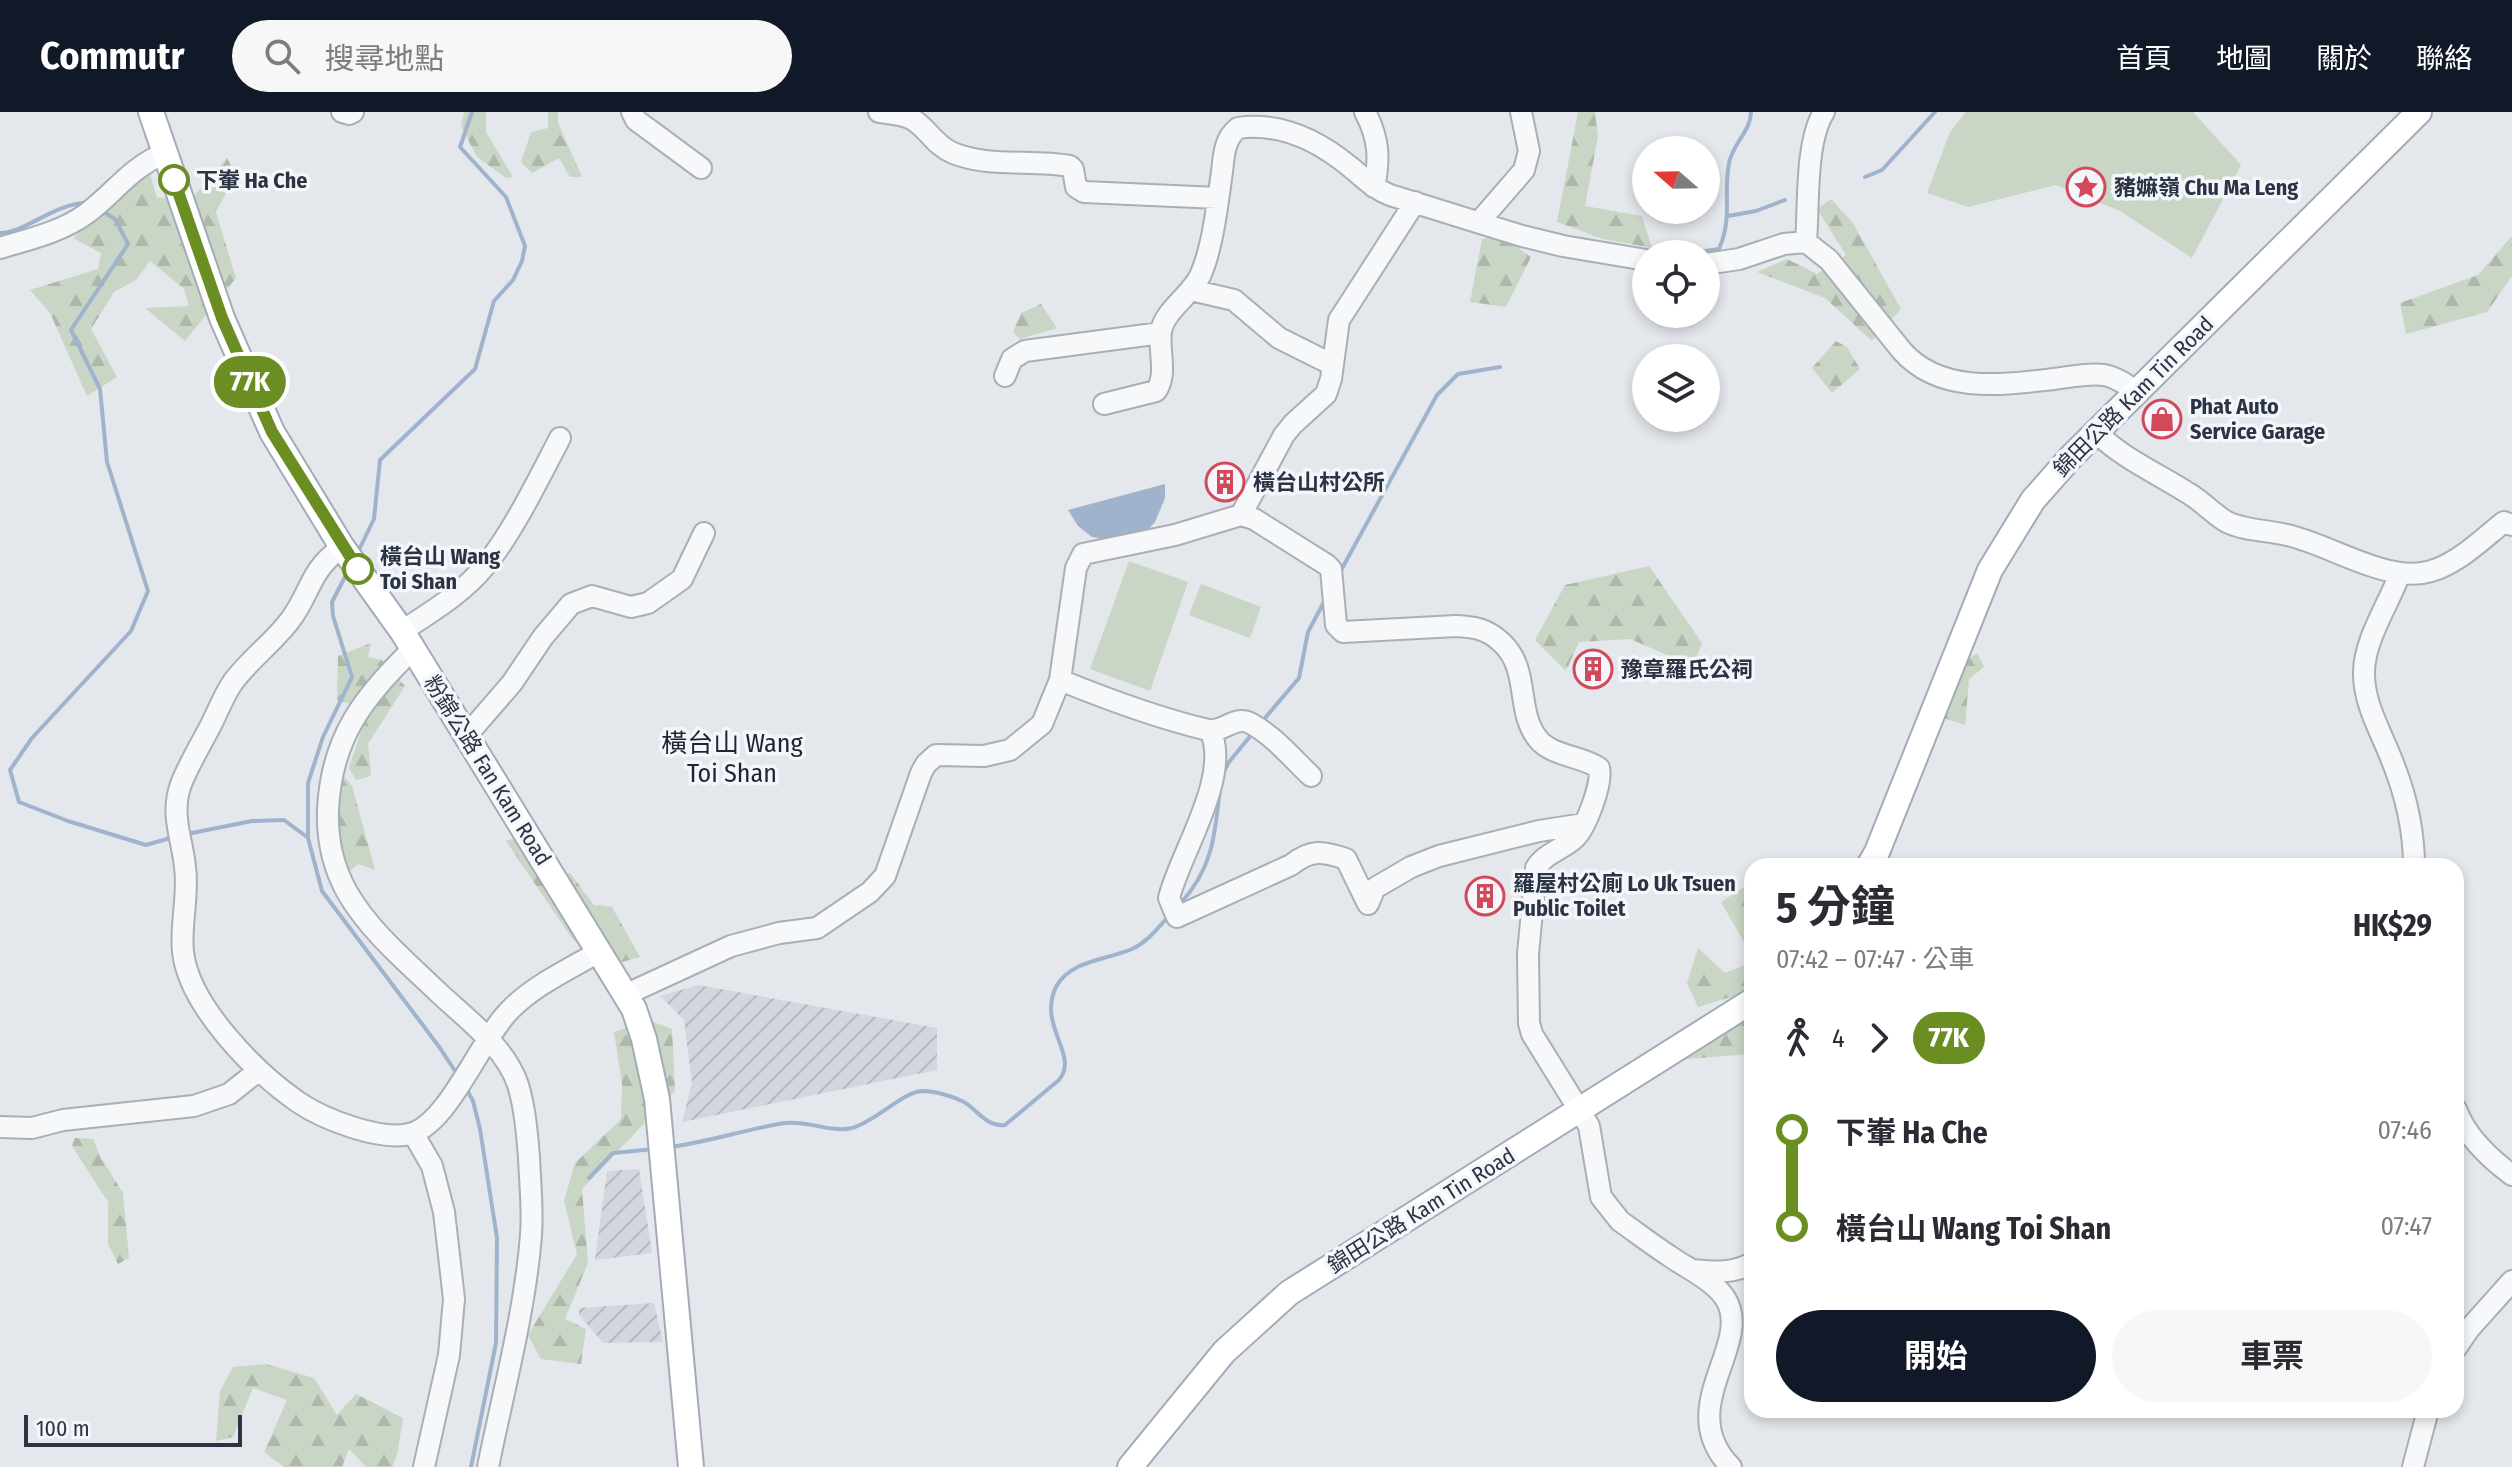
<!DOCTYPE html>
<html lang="zh-TW">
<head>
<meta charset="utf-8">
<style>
  :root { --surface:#fff; --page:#f7f7f7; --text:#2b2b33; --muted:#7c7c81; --accent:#111827 }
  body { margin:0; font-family:"Fira Sans Condensed","Noto Sans TC",sans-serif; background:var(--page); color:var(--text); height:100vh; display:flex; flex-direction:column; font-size:30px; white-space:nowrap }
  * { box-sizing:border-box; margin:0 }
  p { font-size:26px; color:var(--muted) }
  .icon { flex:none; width:44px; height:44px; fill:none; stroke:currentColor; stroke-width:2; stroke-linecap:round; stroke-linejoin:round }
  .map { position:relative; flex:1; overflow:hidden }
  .details { position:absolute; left:1744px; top:746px; width:720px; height:560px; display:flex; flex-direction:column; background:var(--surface); border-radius:24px; box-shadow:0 4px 12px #0003 }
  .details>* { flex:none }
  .badge { padding:0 16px; border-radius:26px; font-size:28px; line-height:52px }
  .needle { width:52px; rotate:290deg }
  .buttons { position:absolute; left:1632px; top:24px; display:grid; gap:16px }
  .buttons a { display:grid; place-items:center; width:88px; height:88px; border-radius:50%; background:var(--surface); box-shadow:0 4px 12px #0003; font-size:40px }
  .scale { position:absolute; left:24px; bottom:20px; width:218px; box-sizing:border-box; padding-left:8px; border:4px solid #2b3445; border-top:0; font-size:22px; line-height:28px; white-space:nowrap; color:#2b3445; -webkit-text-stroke:6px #f4f6f9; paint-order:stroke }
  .map>.badge { position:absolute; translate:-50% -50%; box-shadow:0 0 0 4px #fff }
  .legs { display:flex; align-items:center; gap:12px; height:88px; padding:0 32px; font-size:26px }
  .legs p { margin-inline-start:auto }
  .head { display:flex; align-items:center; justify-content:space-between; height:136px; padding:0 32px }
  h1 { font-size:44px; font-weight:700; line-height:60px }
  .action { display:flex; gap:16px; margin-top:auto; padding:16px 32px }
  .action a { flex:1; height:92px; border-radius:48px; background:var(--accent); color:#fff; font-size:32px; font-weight:700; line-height:92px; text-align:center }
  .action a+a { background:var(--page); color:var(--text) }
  ul { padding:0 32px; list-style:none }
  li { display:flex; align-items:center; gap:28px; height:96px; font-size:30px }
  li i { display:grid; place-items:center; width:12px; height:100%; margin:0 10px; background:currentColor }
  li i::after { content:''; width:20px; height:20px; margin:-10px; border:6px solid; border-radius:50%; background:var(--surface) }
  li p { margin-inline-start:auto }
  li:first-child i { background:linear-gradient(#0000 50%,currentColor 0) }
  li:last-child i { background:linear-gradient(currentColor 50%,#0000 0) }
  header { display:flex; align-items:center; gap:48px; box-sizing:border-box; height:112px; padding:0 40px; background:var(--accent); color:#fff }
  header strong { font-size:38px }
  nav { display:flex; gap:44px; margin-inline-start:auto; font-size:28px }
  .search { width:560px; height:72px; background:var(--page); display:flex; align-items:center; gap:20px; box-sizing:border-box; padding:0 28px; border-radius:44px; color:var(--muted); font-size:30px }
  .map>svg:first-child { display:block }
  .industrial { fill:url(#industrial-furrows) }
  .green { fill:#c9d6c5 }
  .forest { fill:url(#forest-firs) }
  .water { fill:#9fb4cc }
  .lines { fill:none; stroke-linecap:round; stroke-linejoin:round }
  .stream { stroke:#9fb4cc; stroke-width:4 }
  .minor-casing { stroke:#a9aeb7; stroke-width:24 }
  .major-casing { stroke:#a3abb8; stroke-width:28 }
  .minor { stroke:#f7f8fa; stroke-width:20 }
  .major { stroke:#fff; stroke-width:24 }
  .line-1-casing { stroke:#fff; stroke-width:18 }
  .line-1 { stroke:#6b8e23; stroke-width:12 }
  .stop-1-dot { fill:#fff; stroke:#6b8e23; stroke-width:4 }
  .labels { text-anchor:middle; stroke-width:7; stroke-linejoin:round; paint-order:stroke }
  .stop-label { font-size:22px; font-weight:bold; fill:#2b3445; stroke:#f4f6f9; text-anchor:start }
  .poi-label { font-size:22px; font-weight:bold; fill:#2b3445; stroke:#f4f6f9; text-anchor:start }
  .street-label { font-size:22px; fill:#2b3445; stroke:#f4f6f9 }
  .quarter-label { font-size:26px; fill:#1d2536; stroke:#f4f6f9 }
</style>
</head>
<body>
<header>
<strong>Commutr</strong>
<div class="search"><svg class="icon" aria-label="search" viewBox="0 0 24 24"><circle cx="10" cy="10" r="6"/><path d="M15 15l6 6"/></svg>搜尋地點</div>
<nav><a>首頁</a><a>地圖</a><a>關於</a><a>聯絡</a></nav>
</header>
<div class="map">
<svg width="2512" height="1355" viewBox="0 0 2512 1355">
  <defs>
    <pattern id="industrial-furrows" width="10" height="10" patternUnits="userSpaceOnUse" patternTransform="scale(2)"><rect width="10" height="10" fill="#d2d6de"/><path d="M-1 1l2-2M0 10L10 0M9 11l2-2" fill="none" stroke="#b4b8c0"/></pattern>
    <pattern id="forest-firs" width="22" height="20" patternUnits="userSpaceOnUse" patternTransform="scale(2)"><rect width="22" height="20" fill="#c9d6c5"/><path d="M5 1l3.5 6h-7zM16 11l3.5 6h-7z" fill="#adb8ab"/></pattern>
  </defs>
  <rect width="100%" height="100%" fill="#e4e7ec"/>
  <path class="industrial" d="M698,873l239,43v42l-255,52 10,-39 -8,-63 -24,-24z
    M639,1057l13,84 -57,7 12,-89z
    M654,1191l9,39 -60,1 -24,-28v-7z"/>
  <path class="green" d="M1966,0h227l48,53 -49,93 -72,-47 -64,-26 -88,22 -41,-14 23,-61z
    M1129,449l59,21 -38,109 -60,-22z
    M1201,472l60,23 -11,31 -61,-23z"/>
  <path class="forest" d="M464,0h22v20l27,45 -7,1 -29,-21 -16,-31z
    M548,0h10v11l24,54h-12l-11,-19 -27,15 -11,-11 10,-30 17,-4z
    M1578,0h17l3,24 -13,70 57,10 10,32 -49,-9 -46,-17z
    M227,46l9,16 -20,38 20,66 -51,63 -40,-33 44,-2 -5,-17 -34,-28 -14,19 -22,12 -23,37 26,48 -30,19 -37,-83 -20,-23 68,-21 3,-16 -28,-15 76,-68 8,28 37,-2z
    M1831,87l22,24 48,86 -29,32 -47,-43 -68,-26 30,-13 30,15 29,-19 -29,-46z
    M1500,123l31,22 -25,50 -36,-5 12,-63z
    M2512,124v40l-25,36 -81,22 -6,-31 78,-28z
    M1041,192l16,24 -37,11 -7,-7 8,-19z
    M1836,229l11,6 13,22 -28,24 -20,-25z
    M1649,454l53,77 -9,23 -63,-27 -51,3 -13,29 -31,-31 30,-55z
    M371,531l-3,14 14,3 23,26 -37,58 3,32 -15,4 -7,-12 18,-55 -3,-24 -13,15 -14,-4 1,-44z
    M1977,541l7,14 -15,12 -4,46 -42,-14 4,-19z
    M342,662l10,12 23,84 -17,-6 -13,11 -7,-30 -5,-51z
    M518,725l24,39 28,-3 24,32 18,2 28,50 -39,11 -30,-31 -65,-96z
    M1746,774l-2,44 8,1v25l-31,-54z
    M1698,836l27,25 27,-11v90l-3,2 -72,6 54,-63 -33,10 -11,-24z
    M648,908l24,9 3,62 -93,98 6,74 -23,56 21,10 -5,35 -40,-5 -13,-24 49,-81 -13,-53 11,-38 46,-44 1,-35 -8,-52z
    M75,1026l18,1 7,17 23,37 6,65 -11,6 -10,-20v-42l-36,-56z
    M266,1252l48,14 23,37 19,-21 47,24 -6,38 -5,11h-26l-17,-18 -7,18h-58l-20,-15 23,-52 -34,-12 -20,49 -17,4 4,-50 13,-24z"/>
  <path class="water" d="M1165,372v14l-10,24 -9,10 -40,7 -14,-2 -14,-11 -10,-16z"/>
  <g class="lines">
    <path class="stream" d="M1865,65l17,-7 53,-58
      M104,100l11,7 13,25 -57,86 29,59 7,73 41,129 -17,40 -99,107 -22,32 9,32 49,19 78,24 28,-8
      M1728,104l28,-5 29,-11
      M0,121c25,0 55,-30 87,-30
      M1683,142l36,-5c14,-32 4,-55 10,-86 4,-20 22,-32 22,-51
      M357,442l17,-35 6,-59 95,-91 19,-68 19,-21 9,-19 3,-15 -19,-49 -46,-50 12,-35
      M349,457l-17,33 1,14 19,61 -29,60 -15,46v55l14,53 118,157 17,26
      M1339,462l98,-179 21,-21 42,-7
      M1260,612l39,-46 9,-46 17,-32
      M1222,663l7,-13 23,-28
      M187,722l65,-13 32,-1 23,17
      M1180,792c33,-36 35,-69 40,-116
      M466,976l7,13 7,28 17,109 -1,105 -25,124
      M670,1035c39,-5 76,-18 115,-24 22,-3 45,10 67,5 23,-6 51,-36 70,-37 13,0 30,5 42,11 14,8 22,25 41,23l54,-45c21,-25 -22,-54 -3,-93 14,-27 51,-27 76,-38 15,-7 25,-20 36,-32
      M589,1066l24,-25 41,-4"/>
    <defs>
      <path id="minor" d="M342,0l7,2 4,-2
        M632,0l4,8 65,48
        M879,0c12,2 26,2 36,9 14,10 21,25 38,32 37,15 78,6 117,13l3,3 3,18 8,5 134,6
        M1365,0c14,26 15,47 9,75
        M1479,110l45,-52 5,-19 -8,-39
        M1806,130c3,-36 -1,-100 18,-130
        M0,136c30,-9 61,-16 86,-34 30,-22 42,-45 79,-61
        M1706,152l33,-5 45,-15 22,-2 23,18 73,91c38,43 100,34 152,28 16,-2 34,-6 50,-4 12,2 23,10 33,17
        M1191,178l43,10 45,38 54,27
        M1005,264l7,-17 13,-8 136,-18
        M1104,292l52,-13c12,-17 2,-40 5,-60 4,-21 30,-36 39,-55 12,-26 17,-68 21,-97 3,-17 1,-39 17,-51 41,-6 79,12 111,38 14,11 25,23 41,29l132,41 41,10 83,14
        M2096,320c27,27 61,41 92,61 14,8 25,21 39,29 18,9 41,8 60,13 41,9 93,44 135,38 31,-4 59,-33 82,-51l8,3
        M1241,403l43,-80 9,-11 33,-30 5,-15 8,-59 76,-118
        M342,435c-33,24 -30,43 -51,72 -17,23 -41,40 -58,63 -9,13 -15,29 -22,43 -10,19 -22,39 -30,59 -11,31 1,53 4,83 4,28 -5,57 -2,85 6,54 72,120 115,150 25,17 85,41 115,31 37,-13 67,-93 97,-123 24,-25 60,-41 90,-59
        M2400,461c-11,31 -35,65 -36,98 -1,31 16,59 27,87 14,34 23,72 23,108
        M402,519c29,-19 61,-38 83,-65 28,-34 54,-88 75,-128
        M412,538c-49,47 -81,89 -84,160 -1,28 5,57 19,82 22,39 61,71 93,102 28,26 66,54 78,91 7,23 9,48 11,72 1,26 4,52 2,78 -6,77 -28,157 -43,232
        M1060,568c44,18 102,39 148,50 15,3 27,-15 42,-7 23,12 42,35 61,53
        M1210,618c22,46 -30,123 -41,168l8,19 114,-52c20,-16 32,-14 55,-6l22,45
        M467,623l45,-52 31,-46 28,-33 21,-8 39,11 17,-4 34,-24 22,-46
        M1368,792l7,-16 36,-21 28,-11 100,-25 45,-7
        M627,882l104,-48 48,-13 38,-5 53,-36 15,-16 36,-103 5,-9 10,-9 48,1 26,-6 32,-26 18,-44 16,-112 7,-14 92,-19 66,-20 13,4 73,46 4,4 5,56 7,7 113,-6c19,1 31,3 45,16 30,27 14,69 37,97 13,17 44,17 61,29 4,15 -13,59 -24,70 -13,12 -30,15 -39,30l-8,86 1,69 3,11 57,92 12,71 19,24c17,12 34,25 51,36 17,12 42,23 54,41 30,46 -53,109 6,169
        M2456,997c10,28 33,49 56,66
        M0,1015l32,1 31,-8 131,-14 35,-12 29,-23
        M413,1021l19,33 12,46 10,87 -5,56 -25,112
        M1693,1158c22,2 40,4 59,-7
        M2456,1236l13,-19 43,-48
        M2413,1355l15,-57"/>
      <path id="major" d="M151,0l71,206 50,114 70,115 60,84 232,378 10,30 13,60 34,368
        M1869,754l8,-14 113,-282 43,-70 38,-43 348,-345
        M1130,1355l94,-115 65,-59 463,-292"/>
    </defs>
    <use href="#minor" class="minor-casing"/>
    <use href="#major" class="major-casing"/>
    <use href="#minor" class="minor"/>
    <use href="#major" class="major"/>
  </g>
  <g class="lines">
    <defs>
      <path id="line-1" d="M174,68l48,138 50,114 86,137"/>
    </defs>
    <use href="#line-1" class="line-1-casing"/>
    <use href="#line-1" class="line-1"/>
  </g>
  <defs>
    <symbol id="sight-ring" viewBox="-11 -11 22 22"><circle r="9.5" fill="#f4f6f9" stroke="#d1495b" stroke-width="1.5"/><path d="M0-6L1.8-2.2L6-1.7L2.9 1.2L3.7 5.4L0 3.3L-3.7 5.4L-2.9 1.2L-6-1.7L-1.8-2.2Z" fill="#d1495b"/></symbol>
    <symbol id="shop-ring" viewBox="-11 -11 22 22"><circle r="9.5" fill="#f4f6f9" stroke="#d1495b" stroke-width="1.5"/><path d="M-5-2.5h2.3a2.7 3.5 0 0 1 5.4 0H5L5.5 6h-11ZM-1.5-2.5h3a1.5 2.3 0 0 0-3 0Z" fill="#d1495b"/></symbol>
    <symbol id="building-ring" viewBox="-11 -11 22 22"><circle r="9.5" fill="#f4f6f9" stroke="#d1495b" stroke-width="1.5"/><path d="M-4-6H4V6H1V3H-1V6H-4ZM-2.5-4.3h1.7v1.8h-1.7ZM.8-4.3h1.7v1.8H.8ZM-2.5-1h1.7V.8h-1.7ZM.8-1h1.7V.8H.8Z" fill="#d1495b"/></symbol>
  </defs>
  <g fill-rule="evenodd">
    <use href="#sight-ring" x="2064" y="53" width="44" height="44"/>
    <use href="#shop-ring" x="2140" y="285" width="44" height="44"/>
    <use href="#building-ring" x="1203" y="348" width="44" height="44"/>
    <use href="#building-ring" x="1571" y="535" width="44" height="44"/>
    <use href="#building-ring" x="1463" y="762" width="44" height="44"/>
  </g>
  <g class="stop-1-dot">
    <circle cx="174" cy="68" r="14"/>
    <circle cx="358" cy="457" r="14"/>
  </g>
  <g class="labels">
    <g class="stop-label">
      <text x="196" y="76">下輋 Ha Che</text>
      <text x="380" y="452">橫台山 Wang<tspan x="380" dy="25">Toi Shan</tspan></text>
    </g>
    <g class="poi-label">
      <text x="2114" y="83">豬嫲嶺 Chu Ma Leng</text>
      <text x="2190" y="302">Phat Auto<tspan x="2190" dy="25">Service Garage</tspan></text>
      <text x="1253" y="378">橫台山村公所</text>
      <text x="1621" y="565">豫章羅氏公祠</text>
      <text x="1513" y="779">羅屋村公廁 Lo Uk Tsuen<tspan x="1513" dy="25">Public Toilet</tspan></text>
    </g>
    <g class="street-label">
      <text transform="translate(2133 284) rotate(-45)" y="8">錦田公路 Kam Tin Road</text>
      <text transform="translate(488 658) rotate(58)" y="8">粉錦公路 Fan Kam Road</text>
      <text transform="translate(1421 1098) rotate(-32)" y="8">錦田公路 Kam Tin Road</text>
    </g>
    <g class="quarter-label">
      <text x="732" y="640">橫台山 Wang<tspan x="732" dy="30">Toi Shan</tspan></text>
    </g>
  </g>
</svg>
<div class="buttons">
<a><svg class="needle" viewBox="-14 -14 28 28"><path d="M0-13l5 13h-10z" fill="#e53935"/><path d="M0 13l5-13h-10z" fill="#7c7c81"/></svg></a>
<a><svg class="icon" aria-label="locate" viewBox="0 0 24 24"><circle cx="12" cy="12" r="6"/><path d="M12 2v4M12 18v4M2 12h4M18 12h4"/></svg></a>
<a><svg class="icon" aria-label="layers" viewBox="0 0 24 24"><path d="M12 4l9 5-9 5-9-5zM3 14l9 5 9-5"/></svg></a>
</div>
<div class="scale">100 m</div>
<b class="badge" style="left:250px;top:270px;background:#6b8e23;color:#fff">77K</b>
<section class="details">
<div class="head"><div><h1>5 分鐘</h1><p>07:42 – 07:47 · 公車</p></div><b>HK$29</b></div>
<div class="legs"><svg class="icon" aria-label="walk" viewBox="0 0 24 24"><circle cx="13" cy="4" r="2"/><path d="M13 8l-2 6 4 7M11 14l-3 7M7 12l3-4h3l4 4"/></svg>4<svg class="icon" aria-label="forward" viewBox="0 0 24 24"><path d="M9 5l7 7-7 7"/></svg><b class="badge" style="background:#6b8e23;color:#fff">77K</b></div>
<ul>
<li><i style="color:#6b8e23"></i><b>下輋 Ha Che</b><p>07:46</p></li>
<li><i style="color:#6b8e23"></i><b>橫台山 Wang Toi Shan</b><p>07:47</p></li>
</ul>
<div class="action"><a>開始</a><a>車票</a></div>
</section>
</div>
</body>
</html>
